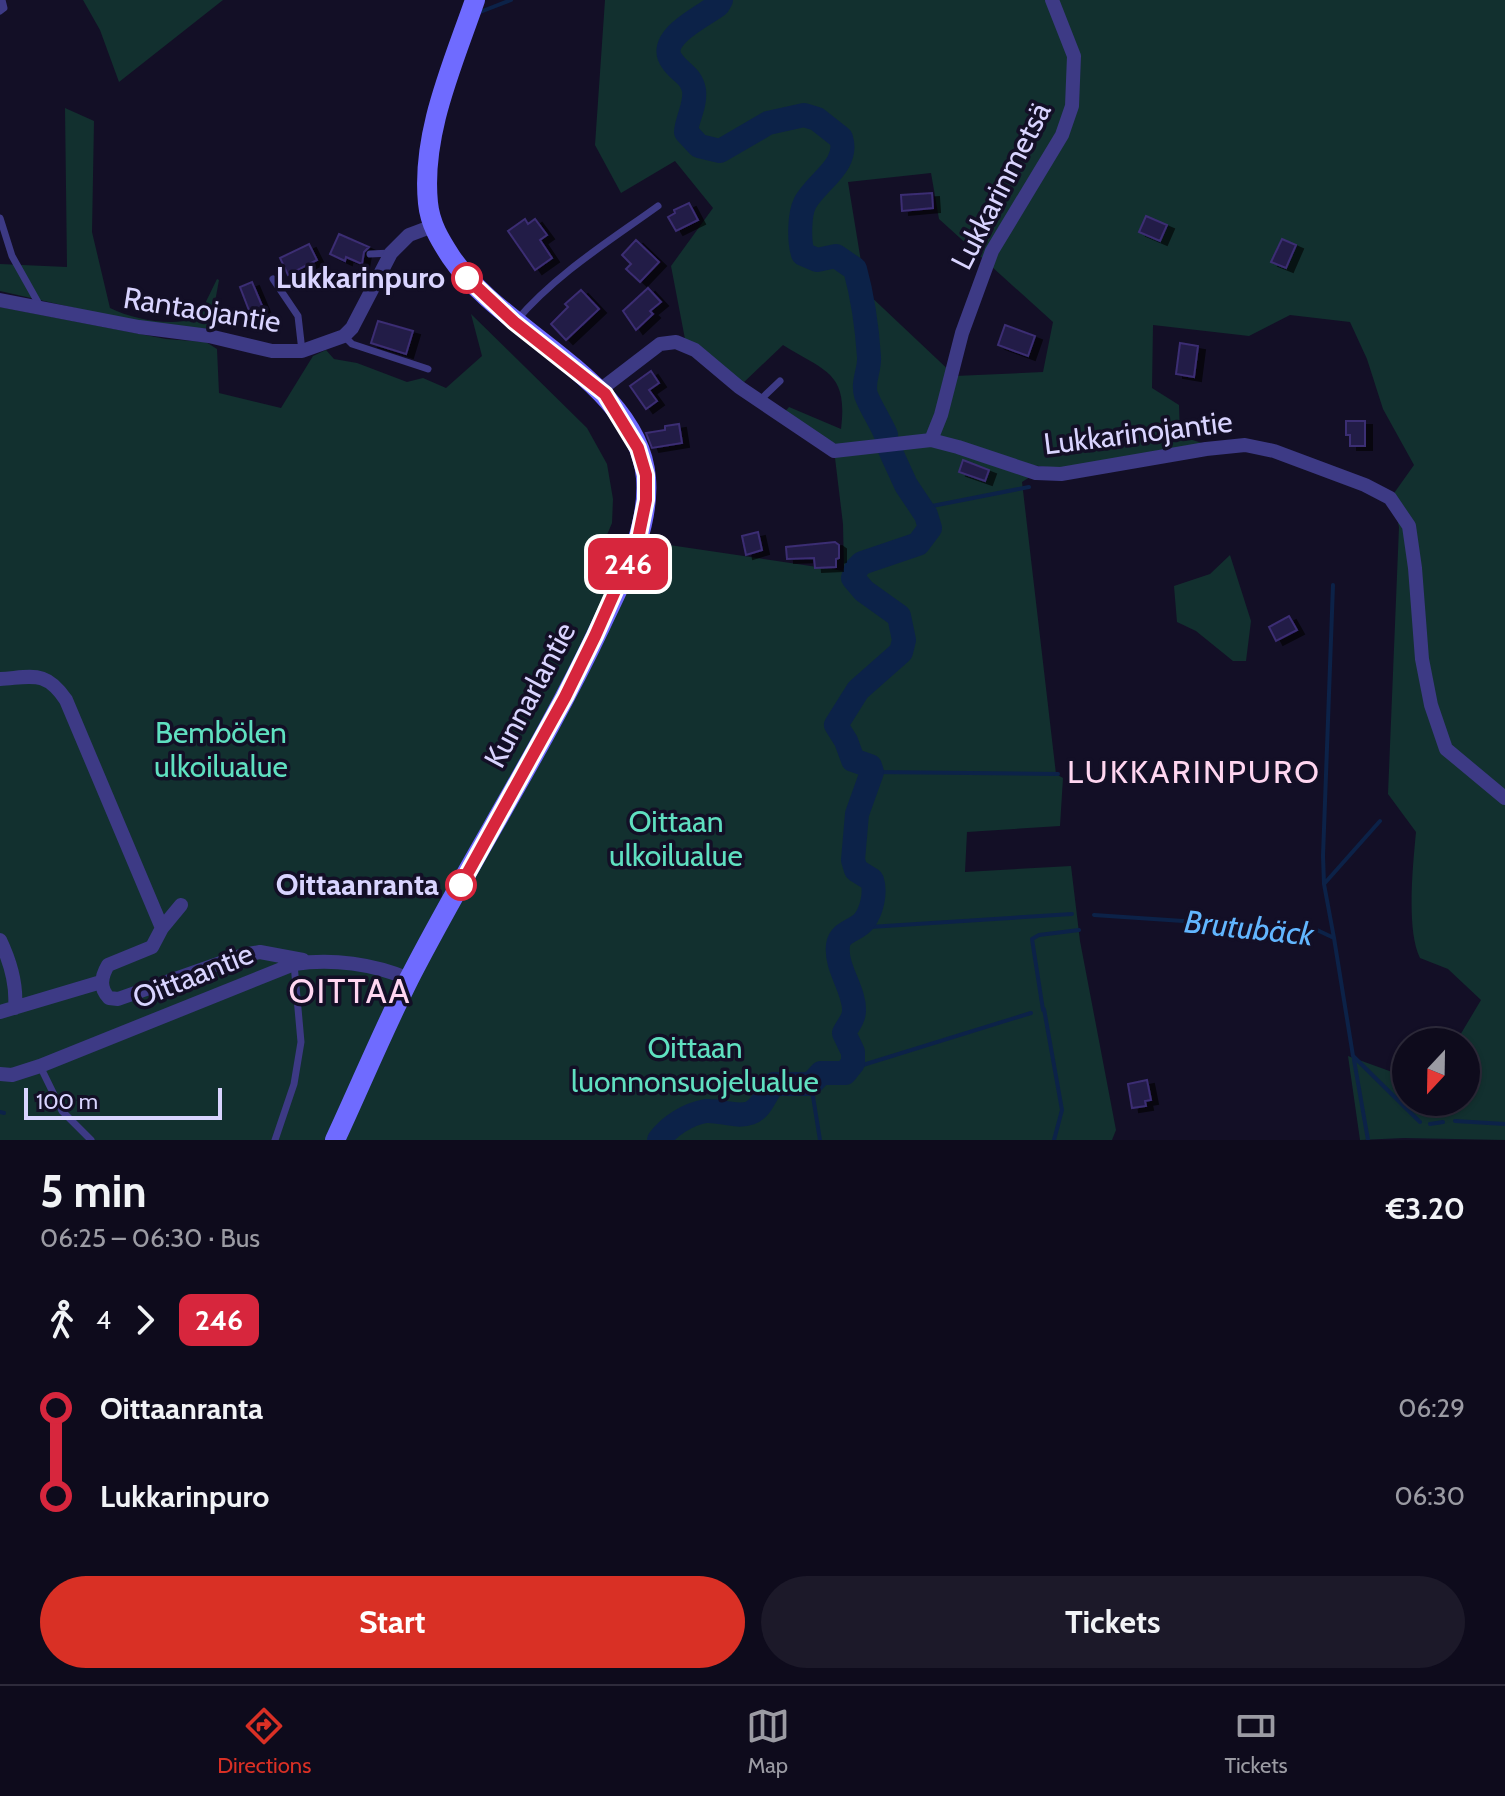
<!DOCTYPE html>
<html lang="en">
<head>
<meta charset="utf-8">
<style>
  :root { --surface:#0e0b1c; --page:#1c1929; --text:#f1f3f6; --muted:#9b9ba3; --line:#2e2b3b; --accent:#d93025 }
  body { margin:0; font-family:Cabin,sans-serif; background:var(--page); color:var(--text); height:100vh; display:flex; flex-direction:column; font-size:30px; white-space:nowrap }
  * { box-sizing:border-box; margin:0 }
  p { font-size:26px; color:var(--muted) }
  .icon { flex:none; width:44px; height:44px; fill:none; stroke:currentColor; stroke-width:2; stroke-linecap:round; stroke-linejoin:round }
  .map { position:relative; height:1140px; overflow:hidden }
  .side { display:flex; flex-direction:column; background:var(--surface); flex:1 }
  .side>* { flex:none }
  .badge { padding:0 16px; border-radius:12px; font-size:28px; line-height:52px }
  .needle { width:52px; rotate:202deg }
  .controls { position:absolute; left:1392px; top:1028px; display:grid; gap:16px }
  .controls a { display:grid; place-items:center; width:88px; height:88px; border-radius:50%; background:var(--surface); box-shadow:0 2px 6px #0004,0 0 0 2px var(--line); font-size:40px }
  .scale { position:absolute; left:24px; bottom:20px; width:198px; box-sizing:border-box; padding-left:8px; border:4px solid #d9d4ff; border-top:0; font-size:22px; line-height:28px; white-space:nowrap; color:#d9d4ff; -webkit-text-stroke:6px #130f26; paint-order:stroke }
  .map>.badge { position:absolute; translate:-50% -50%; box-shadow:0 0 0 4px #fff }
  .legs { display:flex; align-items:center; gap:12px; height:88px; padding:0 40px; font-size:26px }
  .legs p { margin-inline-start:auto }
  .overview { display:flex; align-items:center; justify-content:space-between; height:136px; padding:0 40px }
  h1 { font-size:44px; font-weight:800; line-height:60px }
  .primary-button { display:flex; gap:16px; margin-top:auto; padding:16px 40px }
  .primary-button a { flex:1; height:92px; border-radius:48px; background:var(--accent); color:#fff; font-size:32px; font-weight:800; line-height:92px; text-align:center }
  .primary-button a+a { background:var(--page); color:var(--text) }
  ul { padding:0 40px; list-style:none }
  li { display:flex; align-items:center; gap:28px; height:88px; font-size:30px }
  li i { display:grid; place-items:center; width:12px; height:100%; margin:0 10px; background:currentColor }
  li i::after { content:''; width:20px; height:20px; margin:-10px; border:6px solid; border-radius:50%; background:var(--surface) }
  li p { margin-inline-start:auto }
  li:first-child i { background:linear-gradient(#0000 50%,currentColor 0) }
  li:last-child i { background:linear-gradient(currentColor 50%,#0000 0) }
  .tabs { display:flex; justify-content:space-around; align-items:center; height:112px; border-top:2px solid var(--line); background:var(--surface); font-size:22px; color:var(--muted) }
  .tabs a { display:grid; justify-items:center; gap:4px }
  .tabs .active { color:var(--accent) }
  .map>svg:first-child { display:block }
  .green { fill:#12302f; fill-rule:evenodd }
  .lines { fill:none; stroke-linecap:round; stroke-linejoin:round }
  .stream { stroke:#0c2248; stroke-width:4 }
  .river { stroke:#0c2248; stroke-width:24 }
  .building { fill:#241b47; stroke:#3b2d73; stroke-width:2; filter:url(#shadow) }
  .service { stroke:#3d3a85; stroke-width:7 }
  .minor { stroke:#3d3a85; stroke-width:14 }
  .secondary { stroke:#6f6bff; stroke-width:20 }
  .line-1-casing { stroke:#fff; stroke-width:18 }
  .line-1 { stroke:#d7263d; stroke-width:12 }
  .stop-1-dot { fill:#fff; stroke:#d7263d; stroke-width:4 }
  .labels { text-anchor:middle; stroke-width:7; stroke-linejoin:round; paint-order:stroke }
  .street-label { font-size:30px; fill:#d9d4ff; stroke:#130f26 }
  .stop-label { font-size:30px; font-weight:bold; fill:#d9d4ff; stroke:#130f26; text-anchor:end }
  .park-label { font-size:30px; fill:#5fe0c0; stroke:#130f26 }
  .neighbourhood-label { font-size:32px; letter-spacing:2px; fill:#ffd6f0; stroke:#130f26 }
  .water-label { font-size:32px; font-style:italic; fill:#62b6ff; stroke:#130f26 }
  .quarter-label { font-size:34px; letter-spacing:2px; fill:#ffd6f0; stroke:#130f26 }
</style>
</head>
<body>
<div class="map">
<svg width="1505" height="1140" viewBox="0 0 1505 1140">
  <defs>
    <filter id="shadow"><feDropShadow dx="7" dy="4" stdDeviation="0" flood-color="#0009"/></filter>
  </defs>
  <rect width="100%" height="100%" fill="#130f26"/>
  <path class="green" d="M83,0h140l-104,82 -19,-52z
    M605,0h900v1140l-101,-2 -44,2 -12,-84 58,21v25h60v-60h-10l25,-42 -33,-31 -28,-11c-14,-28 -7,-93 -4,-126l-28,-38 11,-267 -7,-31 22,-31 -31,-56 -16,-50 -17,-37 -60,-7 -41,21 -96,-11 -1,63 27,17 1,31 25,8 -142,25 -50,-6 23,10 -14,9 34,292 7,4 -3,48 -93,6 -2,40 106,-6 9,75 36,189 -4,10h-1112v-833l166,32 40,3 11,7 2,44 62,15 32,-52 13,-6 8,9 23,4 50,19 16,-4 23,10 36,-32 -11,-42 116,114 20,36 6,35 -1,24 -11,26 19,1 29,-8 195,29 -1,-47 -8,-66 4,-12 -56,-32 6,-7 52,22c7,-57 -15,-57 -58,-84l-41,39 -57,-45 -14,-73 42,-58 -38,-47 -54,32 -26,-48zM931,173l8,46 114,103 -10,50 -88,4 -89,-84 -18,-110z
    M65,108l29,13 -2,111 18,76c25,12 61,19 88,10l19,-39 2,1 -9,49 -60,-4 -150,-34v-27l67,3z
    M1230,555l21,66 -5,40h-13l-37,-30 -19,-9 -3,-36 36,-12z"/>
  <g class="lines">
    <path class="stream" d="M480,12l31,-12
      M922,508l107,-21
      M872,772l186,2
      M1324,884l-1,-28 10,-271
      M1094,915l223,15 17,8 19,118 67,66
      M854,928l218,-14
      M1334,938l-10,-54 56,-63
      M1044,1009l18,101 -8,30
      M1043,1010l-11,-71 7,-4 40,-5
      M1354,1060l14,80
      M850,1069l181,-56
      M811,1084l9,56
      M0,1112l4,1
      M1455,1121l50,3
      M1430,1124l13,-2"/>
    <path class="river" d="M721,0l-3,5c-14,11 -63,33 -46,56 8,12 19,14 22,29 2,16 -7,28 -8,42l13,14 21,5 48,-28 36,-8 13,4 24,19c9,27 -25,44 -36,65 -6,12 -6,39 -2,51l14,6 19,-4 19,13c8,29 12,58 14,88 1,13 -7,24 -3,38 5,13 14,26 20,40
      M659,1140c10,-14 29,-26 47,-29 15,-1 30,7 44,2 13,-5 15,-20 24,-29h37l10,-11h24l8,-10v-11l-9,-19c3,-7 10,-13 10,-22 1,-21 -19,-43 -16,-66 2,-14 18,-14 26,-24 8,-10 12,-29 8,-41l-16,-10 -3,-10 4,-46 15,-42 -2,-6 -17,-6 -7,-19 -10,-16 22,-35 43,-38 3,-12 -5,-24 -35,-25 -11,-13 3,-9 6,-6 56,-19 12,-16 -4,-13 -20,-30 -16,-35"/>
  </g>
  <path class="building" d="M932,193l1,15 -31,3 -1,-16z
    M689,203l9,17 -22,11 -8,-14 7,-4 -1,-3z
    M1146,216l21,9 -7,16 -21,-9z
    M525,219l3,5 7,-5 12,16 -7,5 12,18 -17,12 -27,-39z
    M339,234l30,13 -5,5 -2,12 -16,-7 -1,4 -15,-7z
    M1282,239l14,6 -10,23 -15,-6z
    M636,240l23,22 -19,20 -14,-13 5,-5 -9,-9z
    M309,244l8,16 -29,15 -8,-17z
    M252,282l11,26 -13,5 -10,-26z
    M648,288l13,14 -11,9 3,3 -17,16 -13,-19z
    M581,290l18,19 -33,31 -15,-16 17,-17 -3,-3z
    M378,321l35,10 -7,23 -35,-11z
    M1005,325l30,11 -7,20 -30,-11z
    M1180,343l18,3 -4,31 -18,-3z
    M651,371l8,12 -10,7 8,11 -11,8 -16,-23z
    M1346,421h19v25h-15v-11h-4z
    M679,424l3,19 -30,5 -6,-15 19,-3v-4z
    M963,460l26,10 -4,11 -26,-9z
    M758,532l4,18 -16,5 -4,-19z
    M835,542l4,3v13l-3,1v8l-21,1 -1,-10 -27,1 -1,-12z
    M1289,616l8,14 -21,11 -7,-14z
    M1147,1080l4,20 -6,1 1,5 -14,2 -4,-24z"/>
  <g class="lines">
    <path class="service" d="M0,11l4,-3 -2,-8
      M0,218l12,38 28,50
      M370,254l21,-1
      M273,279l25,37 4,35
      M516,321c40,-47 92,-79 142,-115
      M344,336l8,8 76,25
      M759,401l21,-20
      M40,1066l22,45 29,29
      M275,1140l19,-56 7,-42 -7,-78"/>
    <path class="minor" d="M0,300l139,27 70,9 63,15h30l42,-15 8,-8 39,-75 18,-18 24,-9
      M600,390l60,-46 16,-2 19,8 44,37 95,64 97,-11 27,7 78,26 25,1 145,-25 39,-4 29,6 91,34 25,13 19,28 6,42 7,91 9,46 15,44 59,49
      M931,440l10,-25 21,-82 30,-82 70,-116 10,-29 2,-50 -22,-56
      M0,679c33,-2 46,-9 66,21l96,228
      M181,905l-19,23 -10,19 -44,18c-7,12 -9,23 1,33l9,1 125,-44 17,-3 43,8
      M0,940c10,21 17,45 15,68
      M0,1012l101,-30
      M0,1074l12,1 28,-9 254,-102c38,-6 80,0 115,15"/>
    <path class="secondary" d="M335,1140c25,-54 48,-109 74,-161 61,-119 134,-231 191,-352 21,-46 50,-96 46,-149 -8,-96 -145,-146 -195,-221 -11,-17 -21,-33 -23,-54 -7,-69 25,-139 47,-203"/>
  </g>
  <g class="lines">
    <defs>
      <path id="line-1" d="M461,885l104,-188 30,-61 43,-97 8,-39v-25l-8,-27 -33,-54 -91,-72 -47,-44"/>
    </defs>
    <use href="#line-1" class="line-1-casing"/>
    <use href="#line-1" class="line-1"/>
  </g>
  <g class="stop-1-dot">
    <circle cx="467" cy="278" r="14"/>
    <circle cx="461" cy="885" r="14"/>
  </g>
  <g class="labels">
    <g class="street-label">
      <text transform="translate(1001 186) rotate(-63)" y="10">Lukkarinmetsä</text>
      <text transform="translate(202 310) rotate(9)" y="10">Rantaojantie</text>
      <text transform="translate(1138 433) rotate(-7)" y="10">Lukkarinojantie</text>
      <text transform="translate(530 695) rotate(-62)" y="10">Kunnarlantie</text>
      <text transform="translate(193 976) rotate(-22)" y="10">Oittaantie</text>
    </g>
    <g class="stop-label">
      <text x="445" y="288">Lukkarinpuro</text>
      <text x="439" y="895">Oittaanranta</text>
    </g>
    <g class="park-label">
      <text x="221" y="743">Bembölen<tspan x="221" dy="34">ulkoilualue</tspan></text>
      <text x="676" y="832">Oittaan<tspan x="676" dy="34">ulkoilualue</tspan></text>
      <text x="695" y="1058">Oittaan<tspan x="695" dy="34">luonnonsuojelualue</tspan></text>
    </g>
    <g class="neighbourhood-label">
      <text x="1194" y="783">LUKKARINPURO</text>
    </g>
    <g class="water-label">
      <text transform="translate(1249 928) rotate(6)" y="11">Brutubäck</text>
    </g>
    <g class="quarter-label">
      <text x="350" y="1003">OITTAA</text>
    </g>
  </g>
</svg>
<div class="controls">
<a><svg class="needle" viewBox="-14 -14 28 28"><path d="M0-13l5 13h-10z" fill="#e53935"/><path d="M0 13l5-13h-10z" fill="#9b9ba3"/></svg></a>
</div>
<div class="scale">100 m</div>
<b class="badge" style="left:628px;top:564px;background:#d7263d;color:#fff">246</b>
</div>
<section class="side">
<div class="overview"><div><h1>5 min</h1><p>06:25 – 06:30 · Bus</p></div><b>€3.20</b></div>
<div class="legs"><svg class="icon" aria-label="walk" viewBox="0 0 24 24"><circle cx="13" cy="4" r="2"/><path d="M13 8l-2 6 4 7M11 14l-3 7M7 12l3-4h3l4 4"/></svg>4<svg class="icon" aria-label="forward" viewBox="0 0 24 24"><path d="M9 5l7 7-7 7"/></svg><b class="badge" style="background:#d7263d;color:#fff">246</b></div>
<ul>
<li><i style="color:#d7263d"></i><b>Oittaanranta</b><p>06:29</p></li>
<li><i style="color:#d7263d"></i><b>Lukkarinpuro</b><p>06:30</p></li>
</ul>
<div class="primary-button"><a>Start</a><a>Tickets</a></div>
</section>
<nav class="tabs">
<a class="active"><svg class="icon" aria-label="directions" viewBox="0 0 24 24"><path d="M12 3l9 9-9 9-9-9zM9 14v-3h6M13 9l2 2-2 2"/></svg>Directions</a>
<a><svg class="icon" aria-label="map" viewBox="0 0 24 24"><path d="M3 6l6-2 6 2 6-2v14l-6 2-6-2-6 2zM9 4v14M15 6v14"/></svg>Map</a>
<a><svg class="icon" aria-label="tickets" viewBox="0 0 24 24"><path d="M3 7h18v10H3zM15 7v10"/></svg>Tickets</a>
</nav>
</body>
</html>
